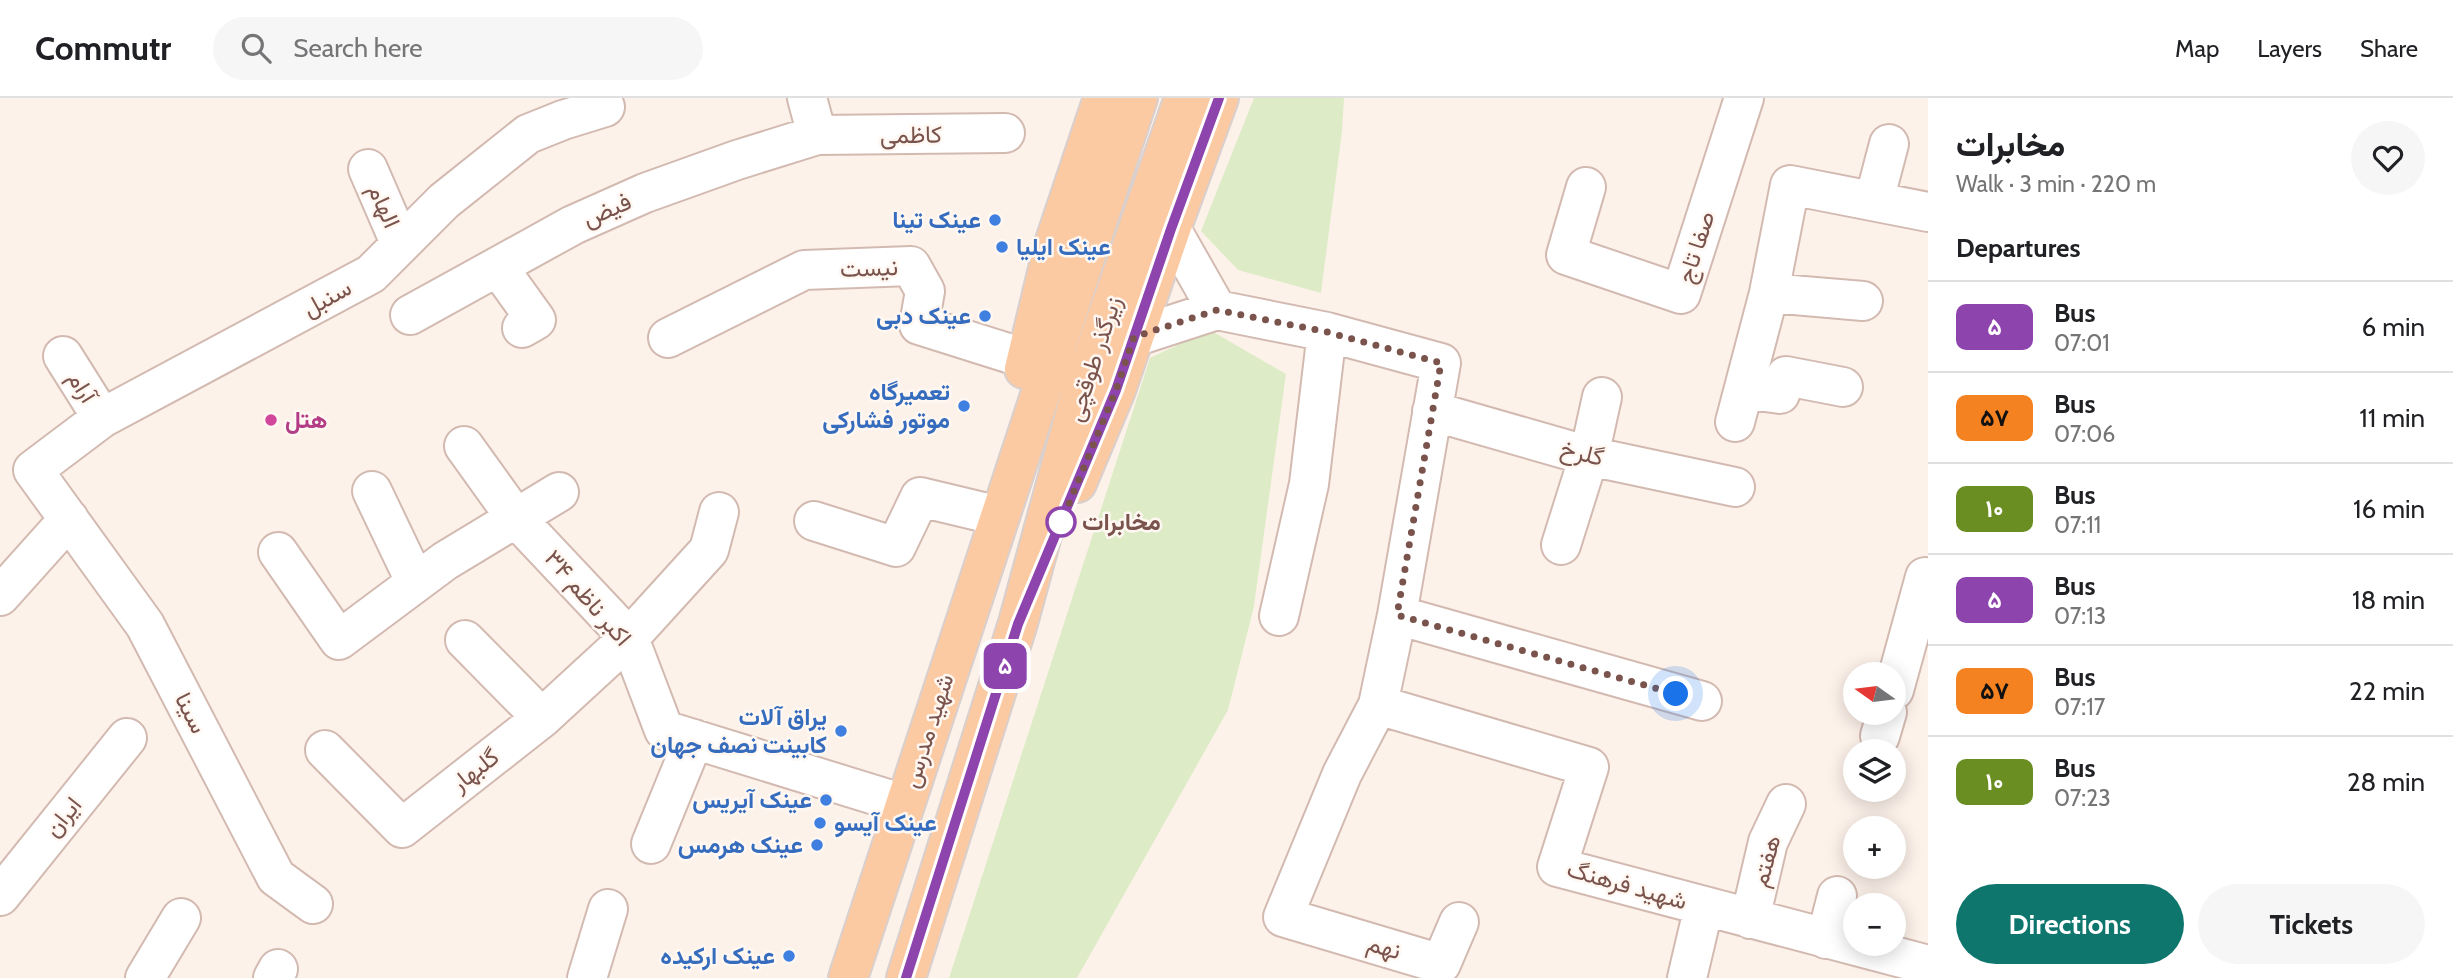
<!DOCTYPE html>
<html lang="en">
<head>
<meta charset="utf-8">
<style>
  :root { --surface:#fff; --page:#f6f6f6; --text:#202124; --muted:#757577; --line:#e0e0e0; --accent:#0f766e }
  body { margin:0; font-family:Cabin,Vazirmatn,sans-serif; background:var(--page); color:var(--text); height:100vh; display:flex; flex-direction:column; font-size:26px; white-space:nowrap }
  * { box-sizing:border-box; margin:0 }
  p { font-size:23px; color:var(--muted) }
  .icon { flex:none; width:38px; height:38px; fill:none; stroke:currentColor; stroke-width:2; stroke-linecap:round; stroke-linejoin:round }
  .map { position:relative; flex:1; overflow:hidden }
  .sheet { display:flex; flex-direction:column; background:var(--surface); width:525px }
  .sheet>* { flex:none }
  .badge { padding:0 14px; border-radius:10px; font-size:24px; line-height:46px }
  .needle { width:46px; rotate:284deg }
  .tools { position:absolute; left:1843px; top:564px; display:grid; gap:14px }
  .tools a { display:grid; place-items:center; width:63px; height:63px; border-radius:50%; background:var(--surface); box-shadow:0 4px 18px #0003; font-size:35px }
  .you { position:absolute; width:35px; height:35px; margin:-18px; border:5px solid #fff; border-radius:50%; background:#1a73e8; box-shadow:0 0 0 10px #1a73e833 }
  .map>.badge { position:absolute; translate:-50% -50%; box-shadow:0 0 0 4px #fff }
  h2 { padding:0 28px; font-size:26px; line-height:63px }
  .round { display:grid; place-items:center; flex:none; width:74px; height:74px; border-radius:37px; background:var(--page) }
  .summary { display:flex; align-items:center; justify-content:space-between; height:119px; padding:0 28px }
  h1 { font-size:33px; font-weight:800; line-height:52px }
  .primary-button { display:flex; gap:14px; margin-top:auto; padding:14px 28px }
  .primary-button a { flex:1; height:80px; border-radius:42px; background:var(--accent); color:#fff; font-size:28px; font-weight:800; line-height:80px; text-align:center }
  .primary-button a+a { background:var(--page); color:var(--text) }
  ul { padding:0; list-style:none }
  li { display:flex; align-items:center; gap:21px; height:91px; padding:0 28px; border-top:2px solid var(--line) }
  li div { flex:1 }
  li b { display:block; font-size:26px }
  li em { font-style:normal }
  li .badge { min-width:77px; font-weight:700; text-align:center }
  header { display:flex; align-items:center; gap:42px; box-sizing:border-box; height:98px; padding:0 35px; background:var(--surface); border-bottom:2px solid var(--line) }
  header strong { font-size:33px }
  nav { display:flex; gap:38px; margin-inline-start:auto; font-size:24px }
  .search { width:490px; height:63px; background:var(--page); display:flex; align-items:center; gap:18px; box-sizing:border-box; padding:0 24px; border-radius:38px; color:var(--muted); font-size:26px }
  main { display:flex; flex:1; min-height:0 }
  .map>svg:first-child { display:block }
  .green { fill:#ddecc7 }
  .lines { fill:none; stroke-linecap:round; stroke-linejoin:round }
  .minor-casing { stroke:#d3bab1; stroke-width:42 }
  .major-casing { stroke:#d9cfcd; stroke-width:42 }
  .minor { stroke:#fff; stroke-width:38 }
  .major { stroke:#fccaa2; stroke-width:38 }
  .line-casing { stroke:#fff; stroke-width:16 }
  .line { stroke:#8e44ad; stroke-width:10 }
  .walk { stroke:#79534c; stroke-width:7; stroke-dasharray:0 12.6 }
  .shop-dot { fill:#3f7fe0; stroke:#fff7f1; stroke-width:2.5 }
  .hotel-dot { fill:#d1479c; stroke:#fff7f1; stroke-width:2.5 }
  .stop-dot { fill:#fff; stroke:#8e44ad; stroke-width:3.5 }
  .labels { text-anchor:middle; stroke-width:5; stroke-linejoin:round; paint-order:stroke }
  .street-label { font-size:24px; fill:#79534c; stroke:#fff7f1 }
  .shop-label { font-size:24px; font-weight:bold; fill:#366cbe; stroke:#fff7f1; text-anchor:end }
  .hotel-label { font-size:24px; font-weight:bold; fill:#b23c85; stroke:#fff7f1; text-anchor:start }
  .stop-label { font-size:24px; font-weight:bold; fill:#79534c; stroke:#fff7f1; text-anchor:start }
</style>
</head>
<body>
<header>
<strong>Commutr</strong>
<div class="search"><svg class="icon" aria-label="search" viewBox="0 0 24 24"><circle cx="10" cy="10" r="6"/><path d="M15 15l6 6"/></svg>Search here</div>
<nav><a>Map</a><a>Layers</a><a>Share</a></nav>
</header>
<main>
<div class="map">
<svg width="1928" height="880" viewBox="0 0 1928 880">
  <rect width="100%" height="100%" fill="#fdf2ea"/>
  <path class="green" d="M1254,0h90l-2,33 -21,162 -83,-23 -37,-39z
    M1210,232l76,44 -32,232 -26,104 -151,268h-128l201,-620z"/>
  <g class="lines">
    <defs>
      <path id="minor" d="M807,0l10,37
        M368,71l32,74
        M1586,89l-20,68 115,39 63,-196
        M1874,103l15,-57
        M1171,131l46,81
        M498,169l38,53 -14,8
        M1769,195l94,8
        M410,217l163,-90 72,-32 92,-33 80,-25 188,-2
        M1134,239l83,-27 110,22 114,31 -44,252 -19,90 -36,69 -59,143 158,47 18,-42
        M668,240l136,-68 107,-4 14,25 -6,34 108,34
        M63,258l39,62
        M1744,291l36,5 6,-18 57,11
        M1432,313l157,45 146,31
        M1735,324l34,-129 21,-108 138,27
        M464,348l51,71 114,121 35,92 240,74
        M372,393l43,90
        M814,423l82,26 24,-50 71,17
        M1561,447l28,-89 13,-59
        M278,454l61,88 106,-79 114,-69
        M0,498l69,-77
        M1397,517l305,86
        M1279,518l30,-132 18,-152
        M465,542l77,78
        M1894,592l31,-113 3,1
        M1378,607l211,62 -32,100 371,98
        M1880,638l7,-24
        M325,652l77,78 140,-110 87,-80 80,-88 10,-38
        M651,746l43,-105
        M0,798l127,-158
        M313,806l-37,-27 -131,-252 -112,-155 69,-52 269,-144 73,-73 84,-67 35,-14 42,-13 -5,-9
        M1750,821l18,-77 18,-38
        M1826,841l11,-43
        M145,880l36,-60
        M273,880l5,-9
        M587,880l21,-69
        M1687,880l17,-72"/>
      <path id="major" d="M1024,271l30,-125 49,-146
        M1077,385l39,-93 55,-161 48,-131
        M848,880l290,-880
        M906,880l112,-355 65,-238 101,-287"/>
    </defs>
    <use href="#minor" class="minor-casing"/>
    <use href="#major" class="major-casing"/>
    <use href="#minor" class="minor"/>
    <use href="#major" class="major"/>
  </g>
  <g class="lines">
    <defs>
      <path id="line" d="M906,880l112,-354 98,-234 55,-161 48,-131"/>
    </defs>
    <use href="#line" class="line-casing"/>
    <use href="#line" class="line"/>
    <path class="walk" d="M1061,424l-3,8 58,-140 18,-53 83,-27 110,22 114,31 -44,252 279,79"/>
  </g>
  <g class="shop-dot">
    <circle cx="995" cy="122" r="7"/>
    <circle cx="1002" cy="149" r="7"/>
    <circle cx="985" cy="218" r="7"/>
    <circle cx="964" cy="308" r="7"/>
    <circle cx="841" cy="633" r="7"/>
    <circle cx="826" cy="702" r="7"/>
    <circle cx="820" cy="725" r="7"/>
    <circle cx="817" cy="747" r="7"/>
    <circle cx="789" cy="858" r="7"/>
  </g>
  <circle class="hotel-dot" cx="271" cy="322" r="7"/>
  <circle class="stop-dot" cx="1061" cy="424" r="14"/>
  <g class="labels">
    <g class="street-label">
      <text transform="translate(911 37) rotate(-1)" y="8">کاظمی</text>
      <text transform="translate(384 108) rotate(66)" y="8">الهام</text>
      <text transform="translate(607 112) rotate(-23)" y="8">فیض</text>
      <text transform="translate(1696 149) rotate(-72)" y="8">صفا تاج</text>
      <text transform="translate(869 170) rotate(-2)" y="8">نیست</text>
      <text transform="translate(327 200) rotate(-29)" y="8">سنبل</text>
      <text transform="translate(1094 261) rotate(-72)" y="8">زیرگذر طوقچی</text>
      <text transform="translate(82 289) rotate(58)" y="8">آرام</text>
      <text transform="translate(1582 355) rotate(14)" y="8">گلرخ</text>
      <text transform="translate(588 500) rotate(49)" y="8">۳۴ اکبر ناظم</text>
      <text transform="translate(191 615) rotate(63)" y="8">سینا</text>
      <text transform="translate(928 633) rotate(-72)" y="8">شهید مدرس</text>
      <text transform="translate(475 672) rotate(-38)" y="8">گلبهار</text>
      <text transform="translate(63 719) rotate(-51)" y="8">ایران</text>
      <text transform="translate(1766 763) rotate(-74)" y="8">هفتم</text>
      <text transform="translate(1627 787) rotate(16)" y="8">شهید فرهنگ</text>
      <text transform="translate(1384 849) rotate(16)" y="8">نهم</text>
    </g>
    <g class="shop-label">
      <text x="981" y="130">عینک تینا</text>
      <text x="1016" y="157" text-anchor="start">عینک ایلیا</text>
      <text x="971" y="226">عینک دبی</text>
      <text x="950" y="302">تعمیرگاه<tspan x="950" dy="28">موتور فشارکی</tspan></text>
      <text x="827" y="627">یراق آلات<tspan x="827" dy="28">کابینت نصف جهان</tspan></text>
      <text x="812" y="710">عینک آیریس</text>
      <text x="834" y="733" text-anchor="start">عینک آیسو</text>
      <text x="803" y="755">عینک هرمس</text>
      <text x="775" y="866">عینک ارکیده</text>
    </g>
    <g class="hotel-label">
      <text x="285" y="330">هتل</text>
    </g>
    <g class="stop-label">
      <text x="1082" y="432">مخابرات</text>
    </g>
  </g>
</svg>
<div class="tools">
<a><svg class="needle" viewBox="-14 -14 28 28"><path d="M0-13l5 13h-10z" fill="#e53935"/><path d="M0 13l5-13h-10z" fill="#757577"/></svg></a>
<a><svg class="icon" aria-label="layers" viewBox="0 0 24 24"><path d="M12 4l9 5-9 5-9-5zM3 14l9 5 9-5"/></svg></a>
<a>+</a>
<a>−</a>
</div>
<div class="you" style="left:1676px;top:596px"></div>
<b class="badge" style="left:1005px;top:568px;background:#8e44ad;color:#fff">۵</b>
</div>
<section class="sheet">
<div class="summary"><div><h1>مخابرات</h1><p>Walk · 3 min · 220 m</p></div><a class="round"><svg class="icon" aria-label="heart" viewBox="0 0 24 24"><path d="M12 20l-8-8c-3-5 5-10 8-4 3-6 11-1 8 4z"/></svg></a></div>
<h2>Departures</h2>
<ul>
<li><span class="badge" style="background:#8e44ad;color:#fff">۵</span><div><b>Bus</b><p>07:01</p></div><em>6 min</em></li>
<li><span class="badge" style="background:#f58220;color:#111">۵۷</span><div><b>Bus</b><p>07:06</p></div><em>11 min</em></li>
<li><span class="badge" style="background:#6b8e23;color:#fff">۱۰</span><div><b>Bus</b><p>07:11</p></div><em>16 min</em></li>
<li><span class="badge" style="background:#8e44ad;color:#fff">۵</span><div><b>Bus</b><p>07:13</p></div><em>18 min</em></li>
<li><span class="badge" style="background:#f58220;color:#111">۵۷</span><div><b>Bus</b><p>07:17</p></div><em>22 min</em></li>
<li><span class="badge" style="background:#6b8e23;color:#fff">۱۰</span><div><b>Bus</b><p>07:23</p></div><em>28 min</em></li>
</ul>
<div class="primary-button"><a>Directions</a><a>Tickets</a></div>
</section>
</main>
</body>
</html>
